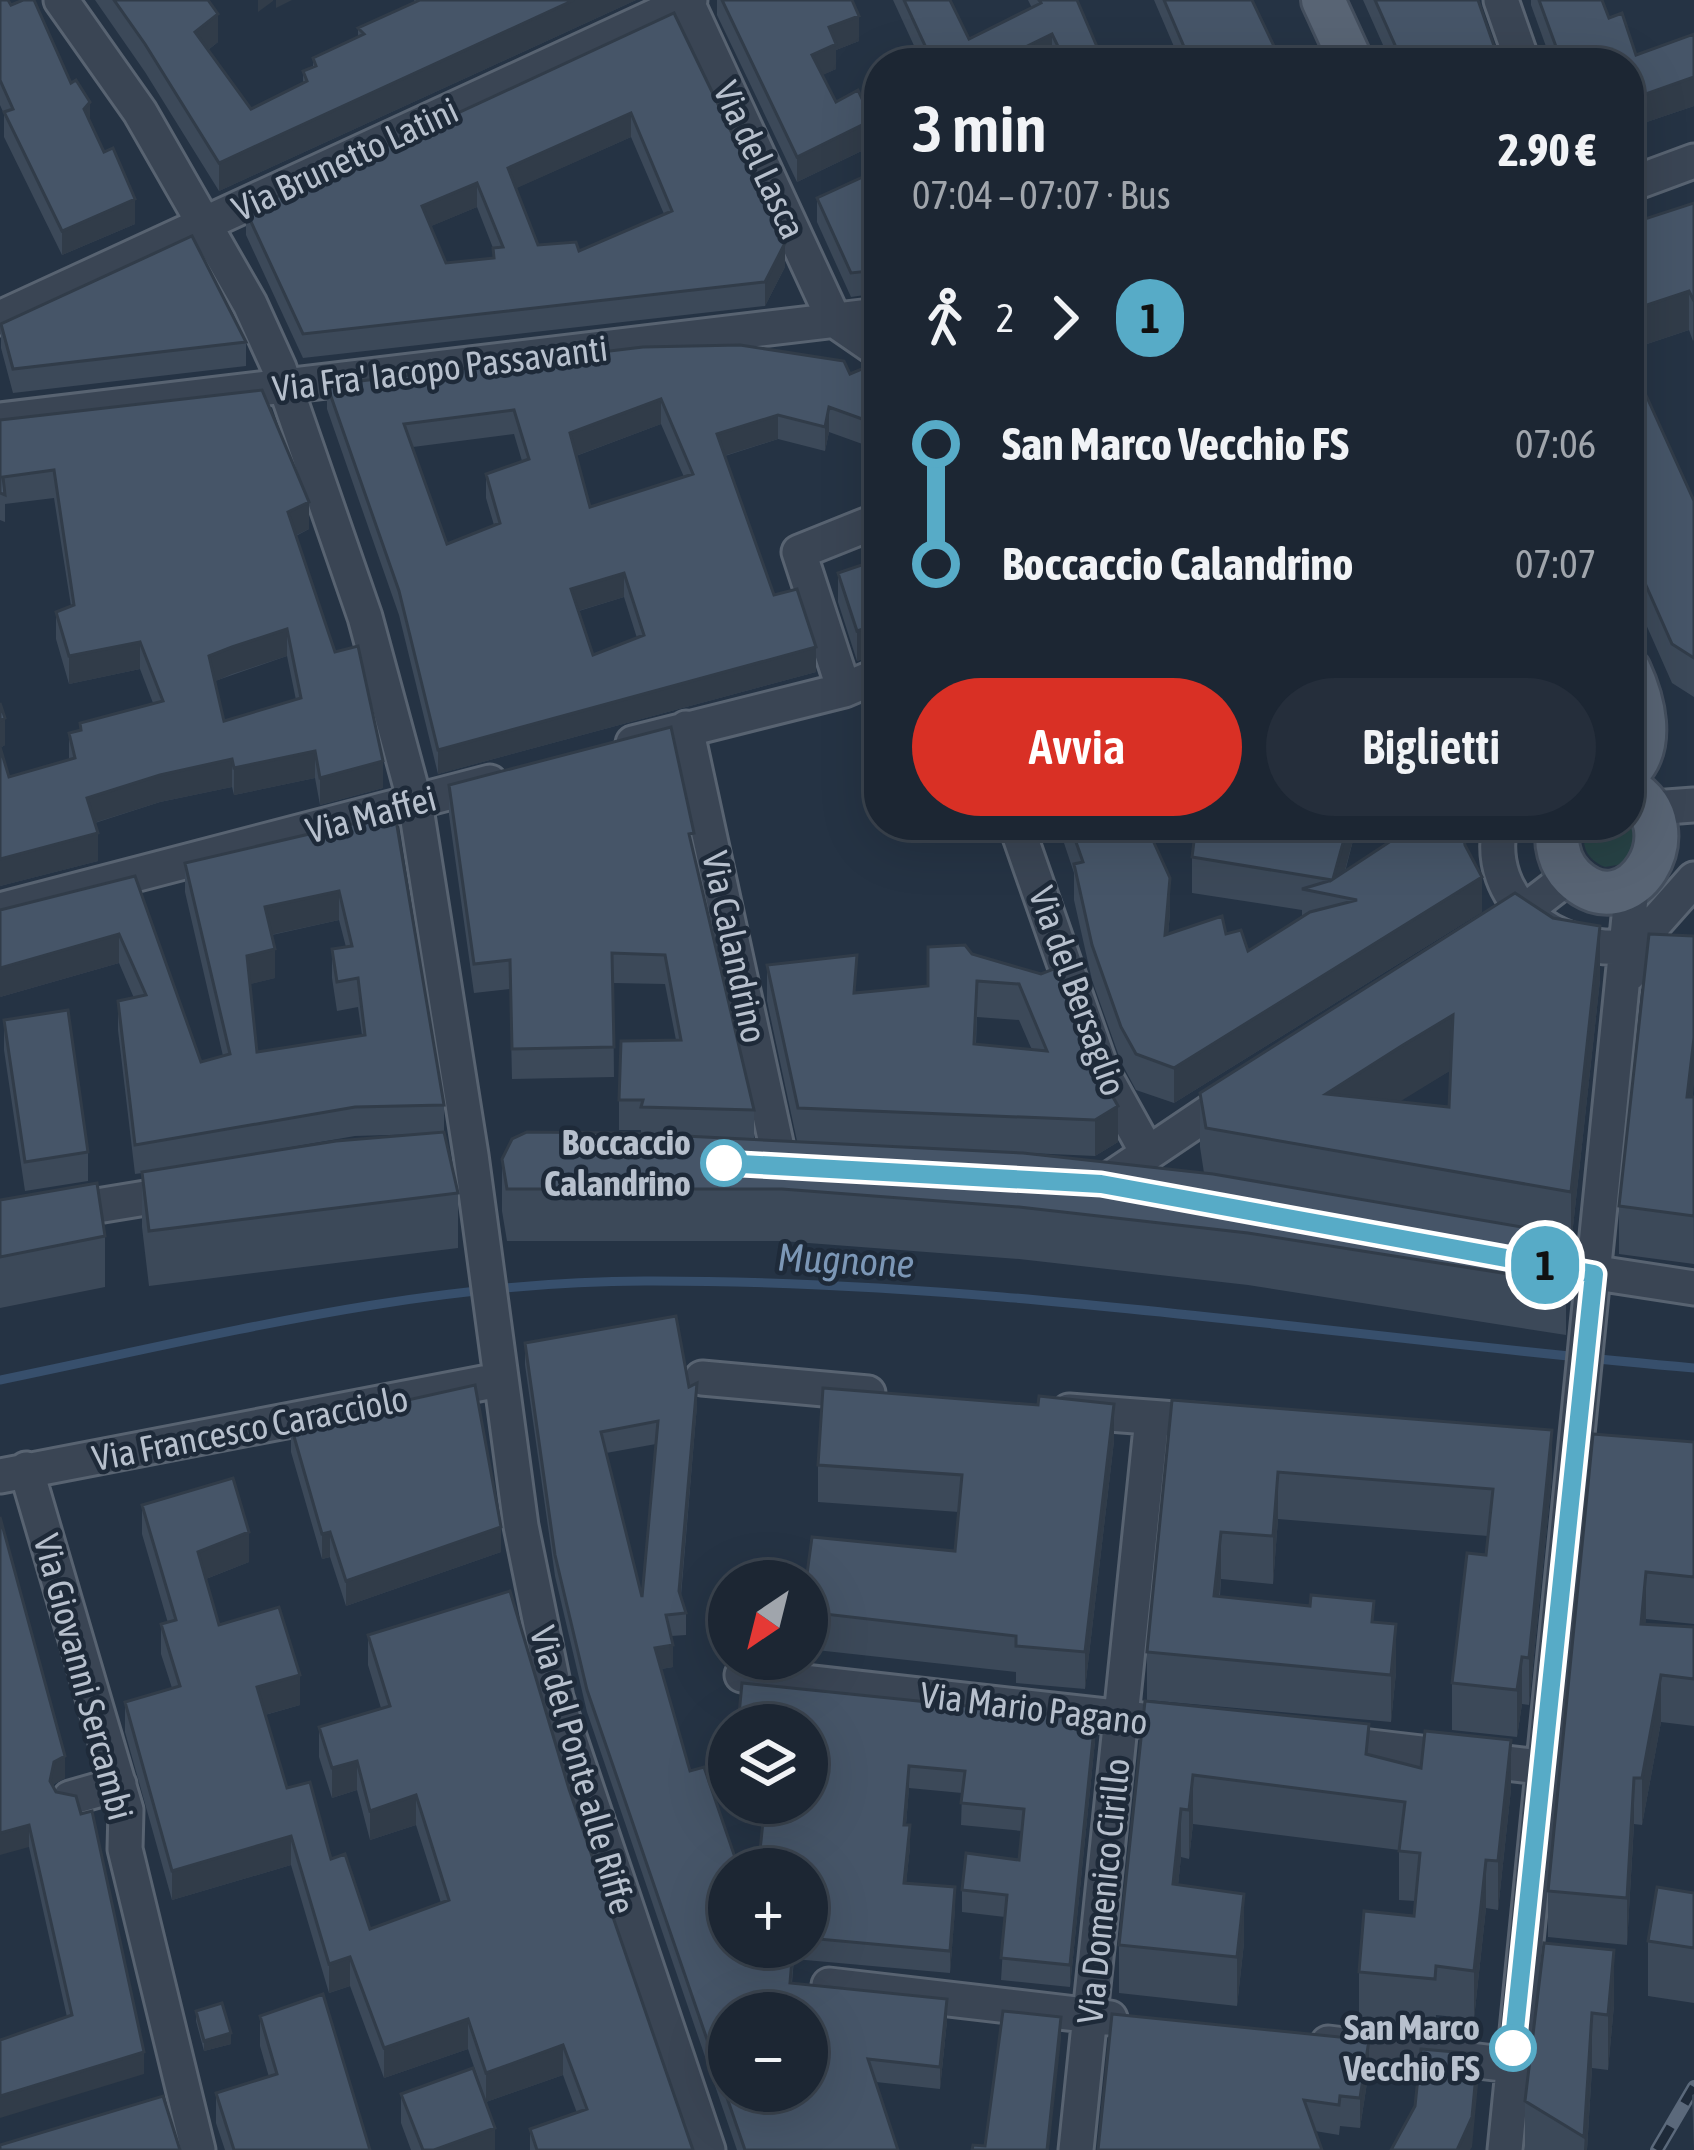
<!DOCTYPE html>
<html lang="it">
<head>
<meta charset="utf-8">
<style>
  :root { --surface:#1c2633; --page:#252e3b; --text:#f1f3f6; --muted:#a0a5ac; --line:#3a434e; --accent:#d93025 }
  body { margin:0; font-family:"Asap Condensed",sans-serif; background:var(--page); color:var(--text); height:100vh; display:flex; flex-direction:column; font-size:45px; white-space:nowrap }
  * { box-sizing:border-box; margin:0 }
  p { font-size:39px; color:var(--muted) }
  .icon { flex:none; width:66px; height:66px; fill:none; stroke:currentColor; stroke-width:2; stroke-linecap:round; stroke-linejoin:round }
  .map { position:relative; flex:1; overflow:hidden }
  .details { position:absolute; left:864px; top:48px; width:780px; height:792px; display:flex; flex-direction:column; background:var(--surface); border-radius:48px; box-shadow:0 12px 48px #0002,0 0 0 3px var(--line) }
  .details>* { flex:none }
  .badge { padding:0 24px; border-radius:39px; font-size:42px; line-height:78px }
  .needle { width:78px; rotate:215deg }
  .buttons { position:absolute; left:708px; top:1560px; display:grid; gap:24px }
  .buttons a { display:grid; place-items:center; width:120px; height:120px; border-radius:50%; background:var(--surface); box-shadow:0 12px 48px #0002,0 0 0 3px var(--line); font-size:60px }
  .map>.badge { position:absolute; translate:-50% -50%; box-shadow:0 0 0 6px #fff }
  .legs { display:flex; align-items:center; gap:18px; height:132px; padding:0 48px; font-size:39px }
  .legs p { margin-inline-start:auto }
  .headline { display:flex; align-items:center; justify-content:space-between; height:204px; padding:0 48px }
  h1 { font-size:66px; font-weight:600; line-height:90px }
  .action { display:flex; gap:24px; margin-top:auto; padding:24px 48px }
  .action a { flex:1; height:138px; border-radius:72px; background:var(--accent); color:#fff; font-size:48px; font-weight:600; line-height:138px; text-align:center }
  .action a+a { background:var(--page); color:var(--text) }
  ul { padding:0 48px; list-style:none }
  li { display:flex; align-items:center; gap:42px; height:120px; font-size:45px }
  li i { display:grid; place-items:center; width:18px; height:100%; margin:0 15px; background:currentColor }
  li i::after { content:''; width:30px; height:30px; margin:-15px; border:9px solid; border-radius:50%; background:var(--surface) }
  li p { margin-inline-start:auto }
  li:first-child i { background:linear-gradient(#0000 50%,currentColor 0) }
  li:last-child i { background:linear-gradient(currentColor 50%,#0000 0) }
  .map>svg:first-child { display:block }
  .green { fill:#274245 }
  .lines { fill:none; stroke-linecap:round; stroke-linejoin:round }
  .stream { stroke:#374f6c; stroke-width:9 }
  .minor-casing { stroke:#586371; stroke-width:39 }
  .major-casing { stroke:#434e5d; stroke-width:48 }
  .minor { stroke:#3a4554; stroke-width:33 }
  .major { stroke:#586474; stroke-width:42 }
  .rail-casing { stroke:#5b697b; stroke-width:14 }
  .rail { stroke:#1e2a39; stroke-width:9; stroke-dasharray:27; stroke-linecap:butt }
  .wall { fill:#3c4959; fill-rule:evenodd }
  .shaded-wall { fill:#313c49 }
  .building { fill:#465568; stroke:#313c49; stroke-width:3; fill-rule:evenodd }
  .line-1-casing { stroke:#fff; stroke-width:27 }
  .line-1 { stroke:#57abc7; stroke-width:18 }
  .stop-1-dot { fill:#fff; stroke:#57abc7; stroke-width:6 }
  .labels { text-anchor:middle; stroke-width:9; stroke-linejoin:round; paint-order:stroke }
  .street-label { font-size:36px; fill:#b7c0cd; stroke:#1e2a39 }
  .stop-label { font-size:36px; font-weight:bold; fill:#b7c0cd; stroke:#1e2a39; text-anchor:end }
  .water-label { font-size:39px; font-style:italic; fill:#7c97b6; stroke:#1e2a39 }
</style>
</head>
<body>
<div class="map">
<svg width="1694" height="2150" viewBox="0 0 1694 2150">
  <rect width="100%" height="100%" fill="#253344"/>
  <path class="green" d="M1629,821l7,11v18l-13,14 -18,3c-19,-8 -26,-23 -17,-42h41z"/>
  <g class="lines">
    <path class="stream" d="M0,1380c213,-44 426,-99 645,-99 352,-1 700,57 1049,87"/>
    <defs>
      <path id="minor" d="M61,0l79,112 110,192 29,64 86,249 50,185 56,353 50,371 35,172 152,452
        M686,0l148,320 45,31
        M1501,0l22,63
        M1629,185l65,-24
        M0,318l690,-318
        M0,420l879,-105
        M844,690l-45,-138 80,-32
        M686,728l95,438
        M633,743l211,-53 35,-15
        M1653,808l41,-3
        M1016,825l86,246 45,81
        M1500,825c-16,76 55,127 124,122
        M0,910l490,-128
        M1497,932l74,-57
        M1629,974l26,-51 39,-44
        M1101,1185l138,-93
        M0,1222l182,-30
        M1513,1260l181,28
        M702,1378l166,15
        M1069,1411l146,11
        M26,1469l100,341 -1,39 73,301
        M0,1476l499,-96
        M742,1675l445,50
        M1328,1742l212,25
        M70,1798l49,-14
        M829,1985l281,33
        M1328,2043l183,22
        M1076,2150l76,-732
        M1505,2150l127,-1263"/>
      <path id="major" d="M1323,0l29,63
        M1629,670c14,30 26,75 0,101
        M1558,825c-3,19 1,38 15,52 57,55 121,-49 56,-88"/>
    </defs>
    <use href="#minor" class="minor-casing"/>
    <use href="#major" class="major-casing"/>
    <use href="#minor" class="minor"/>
    <use href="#major" class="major"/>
    <defs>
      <path id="rail" d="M1657,2150l37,-63"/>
    </defs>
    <use href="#rail" class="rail-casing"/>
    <use href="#rail" class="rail"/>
  </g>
  <path class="wall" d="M0,0l90,123 45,101 -73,31 -58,-118v-23l-4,-9z
    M95,0h113l10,42 -10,8 43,59 52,-26v-12l10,-4v-9l45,-21v-9l57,-26 -1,-2h222l-417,191 -74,-119z
    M717,0h135l7,41 -23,9v19l-14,6 14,27 36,44 -75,36 -80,-167z
    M893,0h57l19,39 63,-31 -4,-8h49l27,63h-50l-2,-5 -10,5h-120z
    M1154,0h98l30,63h-101z
    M1363,0h115l22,63h-109z
    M1531,0h71l7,18 27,37 58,-21v72l-65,22v-65h-77l-21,-58z
    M674,13l111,254 -20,39 -462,52 -57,-123v-24zM631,137l33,77 -85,37 -41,-6 -22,-57zM477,207l16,41v10l-47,5 -15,-37z
    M879,173v120l-28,4 -34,-75v-24z
    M1694,203l-1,138 -4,-11 -60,20z
    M1,324l245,18v24l-233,27 -12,-45z
    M879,372v78l-50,-18 -4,19 -47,-12 -53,17 49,139 42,77 -378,102 -39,-159 -72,-206v-24zM661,424l23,53 -94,30 -14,-51zM514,434l8,27 -36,13v24l8,27 -47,19 -34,-97zM624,597l13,41 -44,17 -14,-44z
    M1629,373l65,128v196l-22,-14 -43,-97z
    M0,420l309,109 -13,7 87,252 -63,17 -5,-27 -81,17 -2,-8 -72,15 -65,21 3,38 -98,25v-183l5,42 -5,3 9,29 60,-17v-27l11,-2v-8l73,-20 -13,-34 -71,15 -13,-45v-27l15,-6 -17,-108 -49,6v18l-5,-2zM287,656l9,44 -72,21 -9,-40z
    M879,559v95l-22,7 -19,-59v-29z
    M449,785l245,68 60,257v29l43,2 -30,-140v-36l89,27 72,-6 44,-32 69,20 77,168 -23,14 -66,-3 175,20 -4,-26v-54l400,-113 -29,265 -43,-7v12l38,33v52l-318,-50 -229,-26 -237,-18h-275l-5,-30v-52l139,-25v-4h-22v-30l57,-60 -11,-56 -52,-1 1,94 -102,2 -2,-90 -36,4 -25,-178zM977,1017l42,3 13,30 -56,-6zM1451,1070l-2,37 -50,-6z
    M395,814l49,291v27l14,61v55l-309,38 -7,-59v-54l-7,1 -17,-144v-29l16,-3 -15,-35 -119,34 135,-121 66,186 22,-6 -38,-164v-29zM339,920l7,27 -14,2v29l5,33 21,-4 4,28 -105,17 -7,-68 25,-6 -3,-43zM422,1134l-218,28 151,-26z
    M1042,825h104l24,88 -2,21h58l22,17 54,-34v-7l-110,-17v-36l165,-32 -12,47 120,-27 17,67 -308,191 -38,-13 -15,-28 -29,-82 -18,-80v-27l-12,-36 -14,5z
    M1694,936l-1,161 1,167 -75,-10v-48z
    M4,1020l84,132v29l-63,10 -21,-141z
    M0,1200l105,36v51l-105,21z
    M525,1343l164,44 8,18 -16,191 5,17v22l-15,1 2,31 -12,2 68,278h78v-222l288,16 -25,246 -69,-7 4,-63 -43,-5v-22l57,-30 3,-29 -61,-6 1,-32 -53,-5 -3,37 4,22 -4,36 49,26 -5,64 -156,-14 -2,24 155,38 -7,68 -64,-7 22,68h-161l-150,-438 -32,-136 -30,-211zM656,1444l-14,153 -36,-144z
    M1172,1400l380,77 -23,228 -7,-1 -5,33 -65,-7v-47l34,-128 2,-19 -210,-17 -5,65 -52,-5 -1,17 154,26 22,50 -5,50 -244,-22v-48z
    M291,1426l210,126 -155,54 -16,-49 -8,2 -31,-107z
    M1593,1434l101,8v182l-48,-5 -1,5 49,3v99l-33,-4 -19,103 -8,-1 -7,121 -79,-8v-46z
    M1114,1441l-29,248 -69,-6v-11l-209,-23 -1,-68 149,-30 4,-39 -141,-10v-37z
    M142,1505l107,57 -43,17 13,46 81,80 -35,10 22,73 44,71 39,70 71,-26 -25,-78 -46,15 -13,-50 -25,8 -13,-41v-30l62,-19 -13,-43v-30l201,154 124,361h-163v-21l47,-16 -14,-38 -77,27 -18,-53 -84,29 -34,-92 -21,7 -38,-128 -119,35 -47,-168v-30l47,-14 -11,-34v-30l7,-1 -26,-89z
    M0,1517l65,261 -11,6v3l90,287 -77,-57 -38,-170z
    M1145,1701l366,88 -13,121 -12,-2 -12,111 -38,-4 -1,13 -76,-7v-49l55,-56 1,-15 -16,-1v-50l-206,-26 -4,35 -8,-2 -3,28 66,58 -7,63 -118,-13v-48z
    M1694,1893v110l-46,-7v-55z
    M1544,1943l70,62 -6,65 -16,-2 -5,82h-62v-49z
    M196,2011l35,33 -27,7 -8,-30z
    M260,2016l110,134h-145l-9,-27v-30l53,-16 -9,-31z
    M1369,2070l-9,58 -20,-2 -1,9 -24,-4 -217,19z
    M401,2094l94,56h-84l-10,-27z
    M1694,2094v56l-2,-55z"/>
  <path class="shaded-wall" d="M258,0h15v1l-15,11z
    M276,0h16l-16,8z
    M574,0h62l-417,191v-28z
    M218,14v28l-23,18v-28z
    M859,16v25l-23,9v19l-24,11v-25l17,-28z
    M1052,34v24l-10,5h-49z
    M1694,77v29l-65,22v-28z
    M90,102v25l-6,-18z
    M631,113v24l-123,55v-24z
    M872,120v26l-75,36v-25z
    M477,183v24l-55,23v-24z
    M135,199v25l-73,31v-24z
    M785,243v24l-20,39v-24z
    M1689,291v39l-60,20v-39z
    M1694,301v39l-1,1v-39z
    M661,399v25l-91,34v-25z
    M829,407v25l-4,19v-24z
    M778,415v24l-61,19v-24z
    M309,502v27l-21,10v-27z
    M624,573v24l-53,16v-24z
    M879,624v30l-22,7v-30z
    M287,629v27l-55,18 -23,10v-28l23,-9z
    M140,642v27l-71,15v-28z
    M816,647v25l-378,102v-24z
    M5,718v27l-5,3v-27z
    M315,751v27l-81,17v-27z
    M232,759v28l-72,15 -73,23v-27l73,-23z
    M383,761v27l-63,17v-27z
    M1048,825h14v12l-14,5z
    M1348,825h9l-19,71 -5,-17z
    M98,833v28l-98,25v-27z
    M1482,877v35l-308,191v-35z
    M1170,878v35l-5,57v-35z
    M339,891v29l-74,16v-29z
    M1600,926v54l-29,265v-53z
    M119,934v29l-119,34v-29z
    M275,949v29l-28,7v-29z
    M1453,1015v54l-127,78v-53z
    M1694,1038v47l-7,59v-47z
    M1118,1106v36l-23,14v-36z
    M697,1383v22l-18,208v-22z
    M1114,1404v37l-29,248v-37z
    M1552,1430v47l-23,228v-47z
    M1278,1472v47l-5,65v-48z
    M501,1527v25l-155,54v-25z
    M249,1532v30l-51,20v-30z
    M330,1532v25l-8,2v-25z
    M1221,1532v47l-7,64v-47z
    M1646,1572v47l-5,52v-47z
    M1396,1624v48l-5,50v-47z
    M673,1645v22l-18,3v-22z
    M1522,1657v47l-5,33v-47z
    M300,1675v30l-43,12v-30z
    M1661,1675v47l-19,103v-47z
    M1095,1719v22l-25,246v-22z
    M1511,1740v49l-13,121v-49z
    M65,1756v22l-11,6 -4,19v-22l4,-19z
    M357,1761v29l-25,8v-30z
    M909,1766v22l-5,59v-22z
    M1193,1775v49l-4,35v-49z
    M1634,1778v46l-7,121v-47z
    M416,1795v30l-46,15v-29z
    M1181,1809v48l-8,76v-49z
    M29,1825v22l-29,8v-22z
    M910,1825v22l-6,58v-22z
    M291,1836v29l-119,35v-29z
    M1486,1860v48l-12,111v-48z
    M955,1887v22l-5,64v-22z
    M1244,1894v49l-7,63v-49z
    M1614,1950v55l-6,65v-55z
    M350,1957v29l-21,7v-29z
    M947,1999v22l-7,68v-22z
    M1592,2013v55l-5,82h-3z
    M1061,2017v22l-12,111h-2z
    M468,2019v30l-84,29v-30z
    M231,2033v11l-27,7v-10z
    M1369,2040v30l-9,58v-30z
    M563,2045v30l-77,27v-29z
    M144,2052v22l-144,44v-22z
    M1478,2054v30l-6,63 -2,3h-13z
    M495,2128v22h-61z"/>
  <path class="building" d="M0,0h8l3,5 12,-5h11l37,83 5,-3 14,22 -6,7 20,43 9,-4 22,51 -73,32 -58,-119 9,-3 -13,-29z
    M114,0h94l10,14 -23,18 56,77 56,-28 -4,-10 13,-5 -3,-8 51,-24 -6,-6 62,-28h154l-355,163 -74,-119z
    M722,0h130l7,16 -30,11 7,17 -24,11 24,47 22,-12 14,30 -75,37z
    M904,0h46l19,39 72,-36 -2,-3h38l27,63h-38l-14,-29 -59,29h-60z
    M1164,0h88l30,63h-72l-1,-4 -18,4z
    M1375,0h103l22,63h-97z
    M1539,0h63l7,18 13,-5 14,42 58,-21v43l-65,23v-37h-67z
    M674,13l111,230 -20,39 -462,52 -57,-123zM631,113l41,98 -93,40 -3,-9 -38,3 -30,-77zM477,183l26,64 -10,1 1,10 -48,5 -24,-57z
    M878,170l1,100 -28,3 -34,-75z
    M1694,203v98l-5,-10 -60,20v-87z
    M192,236l54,106 -233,27 -12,-45z
    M740,345l104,16 6,13 14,-6 15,4v53l-50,-18 -4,20 -47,-12 -61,19 57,161 23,-6 19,58 -378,103 -39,-159 -72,-206 316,-38zM661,399l32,75 -103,33 -20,-74zM514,410l15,49 -43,15 14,49 -53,21 -43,-120zM624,573l20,62 -51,20 -22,-66z
    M1635,371l59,130v157l-22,-14 -43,-97v-174z
    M262,390l47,112 -21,10 47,140 23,-6 25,115 -63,17 -5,-27 -81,17 -2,-9 -72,16 -73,23 11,35 -98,26v-112l9,30 66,-19 -6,-25 12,-3 -1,-7 83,-22 -23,-59 -71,14 -13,-44 18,-7 -20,-135 -51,7 2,18 -5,-2v-73zM287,629l14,69 -77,23 -15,-65 23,-9z
    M879,559v65l-22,7 -19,-58z
    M0,703l5,15 -5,3z
    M671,727l23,106 -5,1 65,276 -113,-3 2,-7h-24l2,-59 60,-1 -16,-85 -53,-2 2,94 -102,2 -2,-89 -36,4 -25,-179z
    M395,814l49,291 -89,2 -220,38 -17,-144 28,-6 -27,-61 -119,34v-58l135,-34 66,186 29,-8 -45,-191zM339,891l13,55 -20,3 5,33 21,-4 7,57 -108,17 -10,-96 28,-7 -10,-42z
    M1070,825h76l24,53 -5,57 57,-19 4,18 15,-4 7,21 62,-39 47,-12 -55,-11 30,-9 -140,-23 4,-32h152l-15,54 64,-42v-12h65l3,20 17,32 -308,191 -38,-14 -15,-27 -29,-82 -18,-81 9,-2z
    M1515,893l38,25 47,8 -29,266 -365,-64 -6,-35zM1453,1015l-4,92 -123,-13 77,-49z
    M1649,934l45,2v102l-7,59h7v119l-75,-10z
    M965,945l7,9 69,20 15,-6 26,74 36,64 -23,14 -297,-12 -31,-143 90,-10 -3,38 74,-7v-39zM977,981l42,3 28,67 -73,-7z
    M68,1010l20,142 -63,10 -21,-142z
    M444,1132l14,61 -309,38 -7,-59 194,-31z
    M527,1132l98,1 398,20 190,21 315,54 -4,21 19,2 23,32 -318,-50 -229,-26 -237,-18h-275l-5,-30 10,-20z
    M97,1183l8,53 -105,21v-57z
    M676,1316l13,71 8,-4 -18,208 7,22 -20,2 7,30 -18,3 35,123 14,-4 35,102h-10v78h64l-3,36 157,16 -7,68 -72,-8 30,91h-153l-158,-460 -32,-135 -30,-212zM658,1421l-16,176 -41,-165zM729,2013h78v78h-78z
    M475,1385l26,142 -155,54 -16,-49 -8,2 -31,-108z
    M823,1388l215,17 1,-9 75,8 -29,248 -69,-6v-10l-209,-24 -1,-31 6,-44 143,14 7,-76 -144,-10z
    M1172,1400l380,30 -23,228 -7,-1 -5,33 -65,-7 15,-130 19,2 7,-66 -215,-17 -5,64 -52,-4 -7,64 96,10 1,-11 63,6 -2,21 24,2 -5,51 -244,-23z
    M1593,1434l101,8v135l-48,-5 -5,52 53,3v52l-33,-4 -19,103h-8l-7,120 -79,-7z
    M233,1478l16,54 -51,20 21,73 60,-18 21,68 -43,12 30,101 23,-6 21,77 14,-5 25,75 79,-29 -33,-105 -46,16 -13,-50 -25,7 -13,-41 71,-21 -22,-71 142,-44 59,198 124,361h-156l-7,-21 57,-20 -24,-64 -77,28 -18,-54 -84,29 -34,-91 -21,7 -38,-128 -119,35 -47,-169 55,-16 -19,-62 15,-4 -34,-115z
    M0,1517l65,239 -11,6 -4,19 6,11 20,4 5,18 11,-3 52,241 -144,44v-56l72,-25 -43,-190 -29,8z
    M742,1683l353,36 -25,246 -69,-7 6,-63 -45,-5 4,-37 53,7 5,-51 -63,-6 4,-32 -56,-5 -5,59h6l-6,58 51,4 -5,64 -143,-13v-69h-49l7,-66h42v-78h-69z
    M1145,1701l224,23 -3,30 55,14 4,-37 86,9 -13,121 -12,-1 -12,111 -38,-5 -1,13 -76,-7 5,-61 50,5 6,-63 -21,-2 6,-49 -212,-27 -4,35 -8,-1 -8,75 71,10 -7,63 -118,-12z
    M1657,1887l37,6v55l-46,-7z
    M1544,1943l70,7 -6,65 -16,-2 -8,124 -59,-36z
    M323,1994l47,156h-136l-18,-57 61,-19 -17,-58z
    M222,2003l9,30 -27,8 -8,-30z
    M1003,2011l58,6 -14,133h-75l1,-5 12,1z
    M1112,2014l257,26 -9,58 -20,-2 -1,9 -35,-5 18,50h-224z
    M1421,2049l57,5 -6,63 -15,33h-66l24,-44z
    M473,2068l22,60 -61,22h-11l-22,-56z
    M163,2096l17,54h-180v-5z"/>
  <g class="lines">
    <defs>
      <path id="line-1" d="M724,1163l377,21 493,90 -81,774"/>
    </defs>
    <use href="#line-1" class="line-1-casing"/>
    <use href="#line-1" class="line-1"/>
  </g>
  <g class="stop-1-dot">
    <circle cx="724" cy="1163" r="21"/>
    <circle cx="1513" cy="2048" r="21"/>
  </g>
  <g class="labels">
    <g class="street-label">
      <text transform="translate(345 159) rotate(-25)" y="13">Via Brunetto Latini</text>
      <text transform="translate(760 160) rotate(65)" y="13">Via del Lasca</text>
      <text transform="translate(440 368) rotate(-7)" y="13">Via Fra' Iacopo Passavanti</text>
      <text transform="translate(371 814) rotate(-15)" y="13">Via Maffei</text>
      <text transform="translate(735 947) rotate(78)" y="13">Via Calandrino</text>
      <text transform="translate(1078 991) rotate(70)" y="13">Via del Bersaglio</text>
      <text transform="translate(250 1428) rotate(-11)" y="13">Via Francesco Caracciolo</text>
      <text transform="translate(84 1677) rotate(75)" y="13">Via Giovanni Sercambi</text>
      <text transform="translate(1034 1708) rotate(7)" y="13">Via Mario Pagano</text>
      <text transform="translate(583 1770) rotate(74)" y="13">Via del Ponte alle Riffe</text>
      <text transform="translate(1103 1891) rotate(-84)" y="13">Via Domenico Cirillo</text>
    </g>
    <g class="stop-label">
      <text x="691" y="1155">Boccaccio<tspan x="691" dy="41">Calandrino</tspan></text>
      <text x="1480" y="2040">San Marco<tspan x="1480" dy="41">Vecchio FS</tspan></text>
    </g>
    <g class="water-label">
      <text transform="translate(846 1260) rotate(3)" y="14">Mugnone</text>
    </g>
  </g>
</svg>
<div class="buttons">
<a><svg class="needle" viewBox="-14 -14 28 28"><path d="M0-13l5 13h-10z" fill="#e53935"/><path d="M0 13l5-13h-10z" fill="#a0a5ac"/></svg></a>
<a><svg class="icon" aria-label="layers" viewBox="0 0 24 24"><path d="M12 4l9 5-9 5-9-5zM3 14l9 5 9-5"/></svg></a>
<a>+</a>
<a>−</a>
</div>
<b class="badge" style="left:1545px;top:1265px;background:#57abc7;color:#111">1</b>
<section class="details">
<div class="headline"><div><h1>3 min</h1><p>07:04 – 07:07 · Bus</p></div><b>2.90 €</b></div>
<div class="legs"><svg class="icon" aria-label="walk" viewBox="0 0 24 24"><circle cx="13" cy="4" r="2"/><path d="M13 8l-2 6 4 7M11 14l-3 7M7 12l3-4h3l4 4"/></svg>2<svg class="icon" aria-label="forward" viewBox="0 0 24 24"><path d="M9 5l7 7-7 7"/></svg><b class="badge" style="background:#57abc7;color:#111">1</b></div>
<ul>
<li><i style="color:#57abc7"></i><b>San Marco Vecchio FS</b><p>07:06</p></li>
<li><i style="color:#57abc7"></i><b>Boccaccio Calandrino</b><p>07:07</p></li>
</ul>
<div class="action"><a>Avvia</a><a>Biglietti</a></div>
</section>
</div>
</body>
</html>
